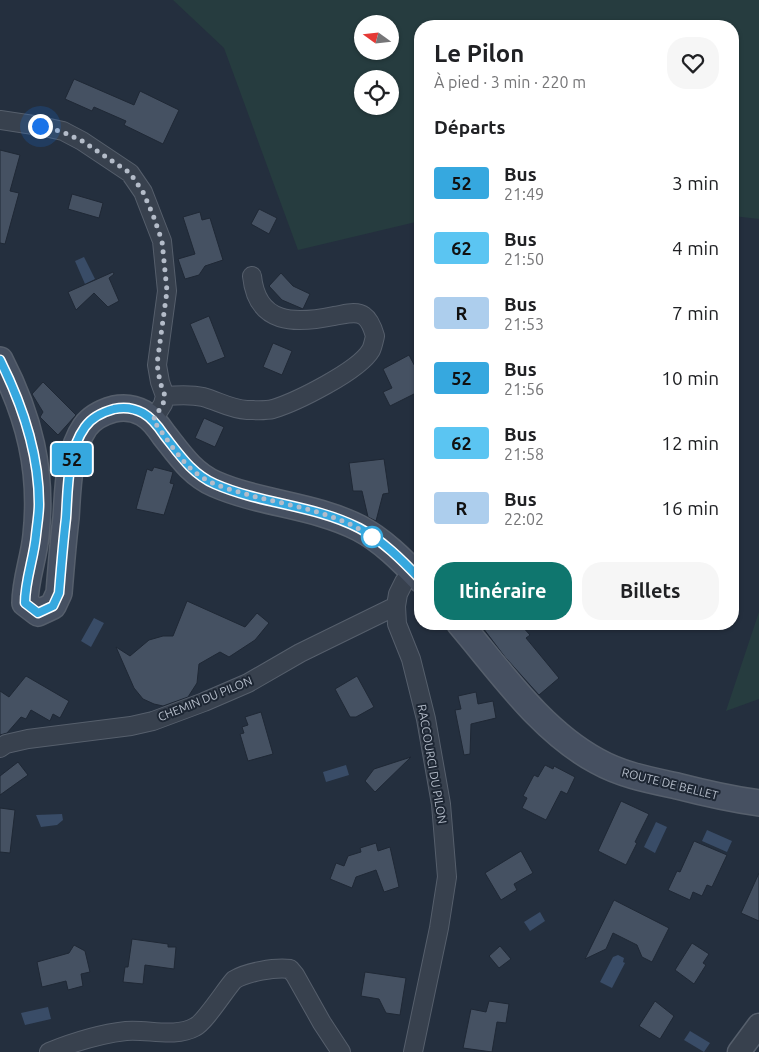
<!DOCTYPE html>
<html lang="fr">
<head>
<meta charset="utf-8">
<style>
  :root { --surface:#fff; --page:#f6f6f6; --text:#202124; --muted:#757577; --accent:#0f766e }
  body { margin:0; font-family:Ubuntu,sans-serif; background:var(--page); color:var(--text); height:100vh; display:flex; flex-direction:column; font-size:19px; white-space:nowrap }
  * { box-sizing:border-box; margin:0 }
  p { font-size:16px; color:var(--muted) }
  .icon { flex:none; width:28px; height:28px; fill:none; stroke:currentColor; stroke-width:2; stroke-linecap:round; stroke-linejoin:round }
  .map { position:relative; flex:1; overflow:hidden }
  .details { position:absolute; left:414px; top:20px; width:325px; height:610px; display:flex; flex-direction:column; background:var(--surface); border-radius:20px; box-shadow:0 1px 4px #0004 }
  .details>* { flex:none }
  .badge { padding:0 10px; border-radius:4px; font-size:18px; line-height:32px }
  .needle { width:32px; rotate:285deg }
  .controls { position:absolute; left:354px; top:15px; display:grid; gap:10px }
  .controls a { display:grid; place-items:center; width:45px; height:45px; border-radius:50%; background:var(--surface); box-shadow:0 1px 4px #0004; font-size:25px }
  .you { position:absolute; width:25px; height:25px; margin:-12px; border:4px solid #fff; border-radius:50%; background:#1a73e8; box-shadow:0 0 0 8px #1a73e833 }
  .map>.badge { position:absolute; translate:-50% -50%; box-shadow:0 0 0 2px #fff }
  h2 { padding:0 20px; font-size:19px; line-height:45px }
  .round { display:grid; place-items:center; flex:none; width:52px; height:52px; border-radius:20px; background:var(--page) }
  .summary { display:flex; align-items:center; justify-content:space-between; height:85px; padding:0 20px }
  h1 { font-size:24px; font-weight:700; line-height:38px }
  .action { display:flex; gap:10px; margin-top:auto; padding:10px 20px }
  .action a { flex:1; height:58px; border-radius:20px; background:var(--accent); color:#fff; font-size:20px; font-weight:700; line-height:58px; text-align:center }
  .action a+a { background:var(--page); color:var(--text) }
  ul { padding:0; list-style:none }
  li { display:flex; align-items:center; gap:15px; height:65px; padding:0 20px }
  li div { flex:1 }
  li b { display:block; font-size:19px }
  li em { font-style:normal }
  li .badge { min-width:55px; font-weight:700; text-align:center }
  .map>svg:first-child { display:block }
  .green { fill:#263c3f; fill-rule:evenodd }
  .water { fill:#394c67 }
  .building { fill:#455162; stroke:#1f2835 }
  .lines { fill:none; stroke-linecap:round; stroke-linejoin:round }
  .minor-casing { stroke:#565f6c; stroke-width:20 }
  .tertiary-casing { stroke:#565f6c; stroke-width:25 }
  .secondary-casing { stroke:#565f6c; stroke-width:28 }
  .minor { stroke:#38414e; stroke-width:18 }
  .tertiary { stroke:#38414e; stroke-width:22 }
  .secondary { stroke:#465061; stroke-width:25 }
  .line-casing { stroke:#fff; stroke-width:11 }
  .line { stroke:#36a8df; stroke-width:8 }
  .walk { stroke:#b4bcc9; stroke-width:5; stroke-dasharray:0 9 }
  .stop-dot { fill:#fff; stroke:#36a8df; stroke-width:2.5 }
  .labels { text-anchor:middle; stroke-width:4; stroke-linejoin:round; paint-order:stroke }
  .street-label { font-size:12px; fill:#b4bcc9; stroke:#1d2633 }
</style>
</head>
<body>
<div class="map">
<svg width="759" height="1052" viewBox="0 0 759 1052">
  <rect width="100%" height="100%" fill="#242f3e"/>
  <path class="green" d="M173,0h586v219l-26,-3 -1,-190h-312v195l-122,29 -74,-202zM362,24h28v27h-28zM362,79h28v27h-28z
    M759,612v87l-33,12z"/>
  <path class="water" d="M84,257l11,22 -10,5 -10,-23z
    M94,618l10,5 -13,24 -10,-6z
    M346,765l3,10 -23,7 -3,-10z
    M62,814l1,6 -6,5 -16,2 -5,-12z
    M656,822l11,5 -12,26 -11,-6z
    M707,830l25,11 -5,11 -25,-11z
    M540,912l5,9 -15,10 -6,-9z
    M618,955l6,3 -1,4 2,1 -13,25 -12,-6 13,-25z
    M48,1007l3,12 -26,6 -4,-12z
    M690,1031l20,12 -6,9 -20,-12z"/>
  <path class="building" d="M74,79l60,26 6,-14 39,19 -16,34 -39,-19 2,-4 -32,-14 -2,4 -27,-12z
    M0,150l20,5 -10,36 9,2 -14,51 -5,-1z
    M72,194l31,9 -4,15 -31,-9z
    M259,209l18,9 -8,16 -18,-10z
    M200,212l2,8 8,-2 13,42 -18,6 -6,9 -14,4 -7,-20 17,-5 -12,-37z
    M113,272l1,2 -5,4 10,23 -11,6 -14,-14 -18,17 -8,-18z
    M281,273l12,13 17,8 -7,15 -21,-9 -13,-14z
    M209,316l16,41 -18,7 -17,-40z
    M273,343l19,8 -10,24 -19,-8z
    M409,355l11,21v15l-30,15 -7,-14 9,-4 -9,-19z
    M43,382l33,33 -18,20 -18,-18 3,-5 -11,-18z
    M204,418l20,9 -9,20 -20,-9z
    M384,459l5,34 -6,1 -7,27 -8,-4 -6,-26h-9l-4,-28z
    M154,467l19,5 -3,11 4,1 -10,31 -28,-6 11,-40 5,2z
    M187,601l58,26 12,-14 12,10 -14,17 -26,17 -9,-5 -21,12 -2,19 -9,14 -25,9 -9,-2 -11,-5 -9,-11 -18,-41 14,9 19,-16 14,-4h10z
    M480,624h40l10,11 -4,3 33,40 -20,17 -34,-38z
    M26,676l43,25 -9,17 -7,-4 -3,7 -19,-11 -5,9 -5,-2 -14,16 -7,2v-44l9,6z
    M357,676l17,31 -18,10h-6l-15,-28z
    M476,692l2,12 15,-3 3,17 -25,6 -1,30 -6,1 -9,-45 6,-1 -3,-13z
    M261,712l12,42 -25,7 -8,-27 4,-1 -2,-6 6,-2 -3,-8z
    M411,757l-36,35 -10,-11 9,-12z
    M18,762l10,13 -28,20v-19z
    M545,765l8,4 1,-3 21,11 -8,17 -6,-3 -15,29 -24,-12 5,-10 -4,-2 11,-21 4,2z
    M621,801l28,13 -14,28 2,1 -11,22 -28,-14z
    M0,808l15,2 -5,43 -10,-1z
    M694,841l33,14 -15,32 -5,-2 -5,11 -9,-4 -3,8 -22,-10 9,-19 3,1z
    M376,843l2,8 12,-4 9,40 -15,5 -8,-22 -20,7 -4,11 -22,-9 6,-16 8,3 4,-10 13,-4 -1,-4z
    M521,851l12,22 -19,11 3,6 -16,10 -16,-27z
    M759,873v48l-18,-8z
    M614,900l55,28 -17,34 -10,-5 -5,-12 -24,-12 -7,16 -21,10z
    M132,939l36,5v3h8l-2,22 -29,-4 -2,19 -20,-2 2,-15h3z
    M692,943l17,11 -6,9 3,2 -12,19 -19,-14z
    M74,945l11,6 5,21 -9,2 2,12 -15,4 -2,-9 -24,6 -5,-25 32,-9z
    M500,946l11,13 -12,9 -10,-12z
    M365,972l41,6 -6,37 -14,-2 -7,-14 -18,-3z
    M489,1001l20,3 -3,19 -9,-1 -5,30 -29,-4 8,-39 15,3z
    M655,1001l19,15 -14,23 -21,-13z"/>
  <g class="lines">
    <defs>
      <path id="minor" d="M0,120l40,6 23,5 19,10 48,32 13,19 19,49 5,50 -10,74 3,17 5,14 -2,8 -10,16
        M165,396c12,-1 26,-2 38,1 15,4 27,12 44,13 8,0 18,1 26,-1 23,-7 86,-38 98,-59 2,-4 3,-10 4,-14 -2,-7 -5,-16 -11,-20 -8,-6 -21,-1 -30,0 -39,8 -77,9 -82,-40
        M0,748l6,-4 22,-5 103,-13 22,-5 51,-19 44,-19 52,-30 96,-47
        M49,1052c25,-10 50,-18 77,-21 22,-2 49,7 69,-4 10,-5 30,-37 39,-47 13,-8 41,-13 56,-11l5,6 27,48 19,29
        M413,1052l26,-124 8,-51 -6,-73 -15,-85 -15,-60 -14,-35 -1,-18 2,-12 6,-12 9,-10"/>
      <path id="tertiary" d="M739,1052l20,-27"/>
      <path id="secondary" d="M0,360c29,56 43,111 36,175 -2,23 -11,45 -11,68l13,10 15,-7 6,-13c2,-25 4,-50 7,-75 2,-30 2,-66 19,-91 7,-10 18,-15 29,-18 9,-2 20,-1 29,4 9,5 15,13 21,22 15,19 28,39 51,49 46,20 99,21 144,44 23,12 43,32 61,51
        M460,624c40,47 81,107 137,137 25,14 52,19 80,25 27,7 54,13 82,17"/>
    </defs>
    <use href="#minor" class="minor-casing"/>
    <use href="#tertiary" class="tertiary-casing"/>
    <use href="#secondary" class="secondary-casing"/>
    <use href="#minor" class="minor"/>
    <use href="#tertiary" class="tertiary"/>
    <use href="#secondary" class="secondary"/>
  </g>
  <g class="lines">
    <defs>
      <path id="line" d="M0,360c22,44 39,94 39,144 0,10 -2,21 -3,31 -2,23 -11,45 -11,68l13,10 15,-7 6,-13c2,-25 4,-50 7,-75 2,-30 1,-66 19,-91 7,-10 18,-15 29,-18 9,-2 20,-1 29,4 9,5 15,13 21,22 15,19 28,39 51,49 46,20 99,21 144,44 23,12 43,32 61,51"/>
    </defs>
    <use href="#line" class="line-casing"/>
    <use href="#line" class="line"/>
    <path class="walk" d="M40,126l23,6 19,9 48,32 13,19 10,23 9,26 5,50 -10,73 3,18 5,14 -2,8 -10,16c12,16 28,42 43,53 16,13 37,17 56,23 41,10 86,17 122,42l-2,-1"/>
  </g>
  <circle class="stop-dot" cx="372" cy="537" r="10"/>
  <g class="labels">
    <g class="street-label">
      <text transform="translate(205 699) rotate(-22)" y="4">CHEMIN DU PILON</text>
      <text transform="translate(432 764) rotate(80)" y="4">RACCOURCI DU PILON</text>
      <text transform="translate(670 784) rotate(14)" y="4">ROUTE DE BELLET</text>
    </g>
  </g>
</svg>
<div class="controls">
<a><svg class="needle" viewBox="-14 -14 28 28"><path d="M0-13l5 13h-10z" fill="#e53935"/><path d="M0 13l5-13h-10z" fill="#757577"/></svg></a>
<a><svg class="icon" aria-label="locate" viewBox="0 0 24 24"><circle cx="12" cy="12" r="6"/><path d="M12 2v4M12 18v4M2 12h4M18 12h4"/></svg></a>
</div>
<div class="you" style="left:40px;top:126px"></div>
<b class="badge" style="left:72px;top:459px;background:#36a8df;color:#111">52</b>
<section class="details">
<div class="summary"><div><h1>Le Pilon</h1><p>À pied · 3 min · 220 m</p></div><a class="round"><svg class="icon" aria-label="heart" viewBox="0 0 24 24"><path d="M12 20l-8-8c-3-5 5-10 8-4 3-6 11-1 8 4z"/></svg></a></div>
<h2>Départs</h2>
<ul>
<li><span class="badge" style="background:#36a8df;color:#111">52</span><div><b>Bus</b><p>21:49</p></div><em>3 min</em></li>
<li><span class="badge" style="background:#5bc5f2;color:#111">62</span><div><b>Bus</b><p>21:50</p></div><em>4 min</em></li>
<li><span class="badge" style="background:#adceed;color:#111">R</span><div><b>Bus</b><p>21:53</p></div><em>7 min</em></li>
<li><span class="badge" style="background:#36a8df;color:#111">52</span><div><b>Bus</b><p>21:56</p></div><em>10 min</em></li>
<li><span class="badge" style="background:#5bc5f2;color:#111">62</span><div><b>Bus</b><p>21:58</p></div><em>12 min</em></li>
<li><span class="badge" style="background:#adceed;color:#111">R</span><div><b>Bus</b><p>22:02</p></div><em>16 min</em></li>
</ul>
<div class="action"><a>Itinéraire</a><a>Billets</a></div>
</section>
</div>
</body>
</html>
